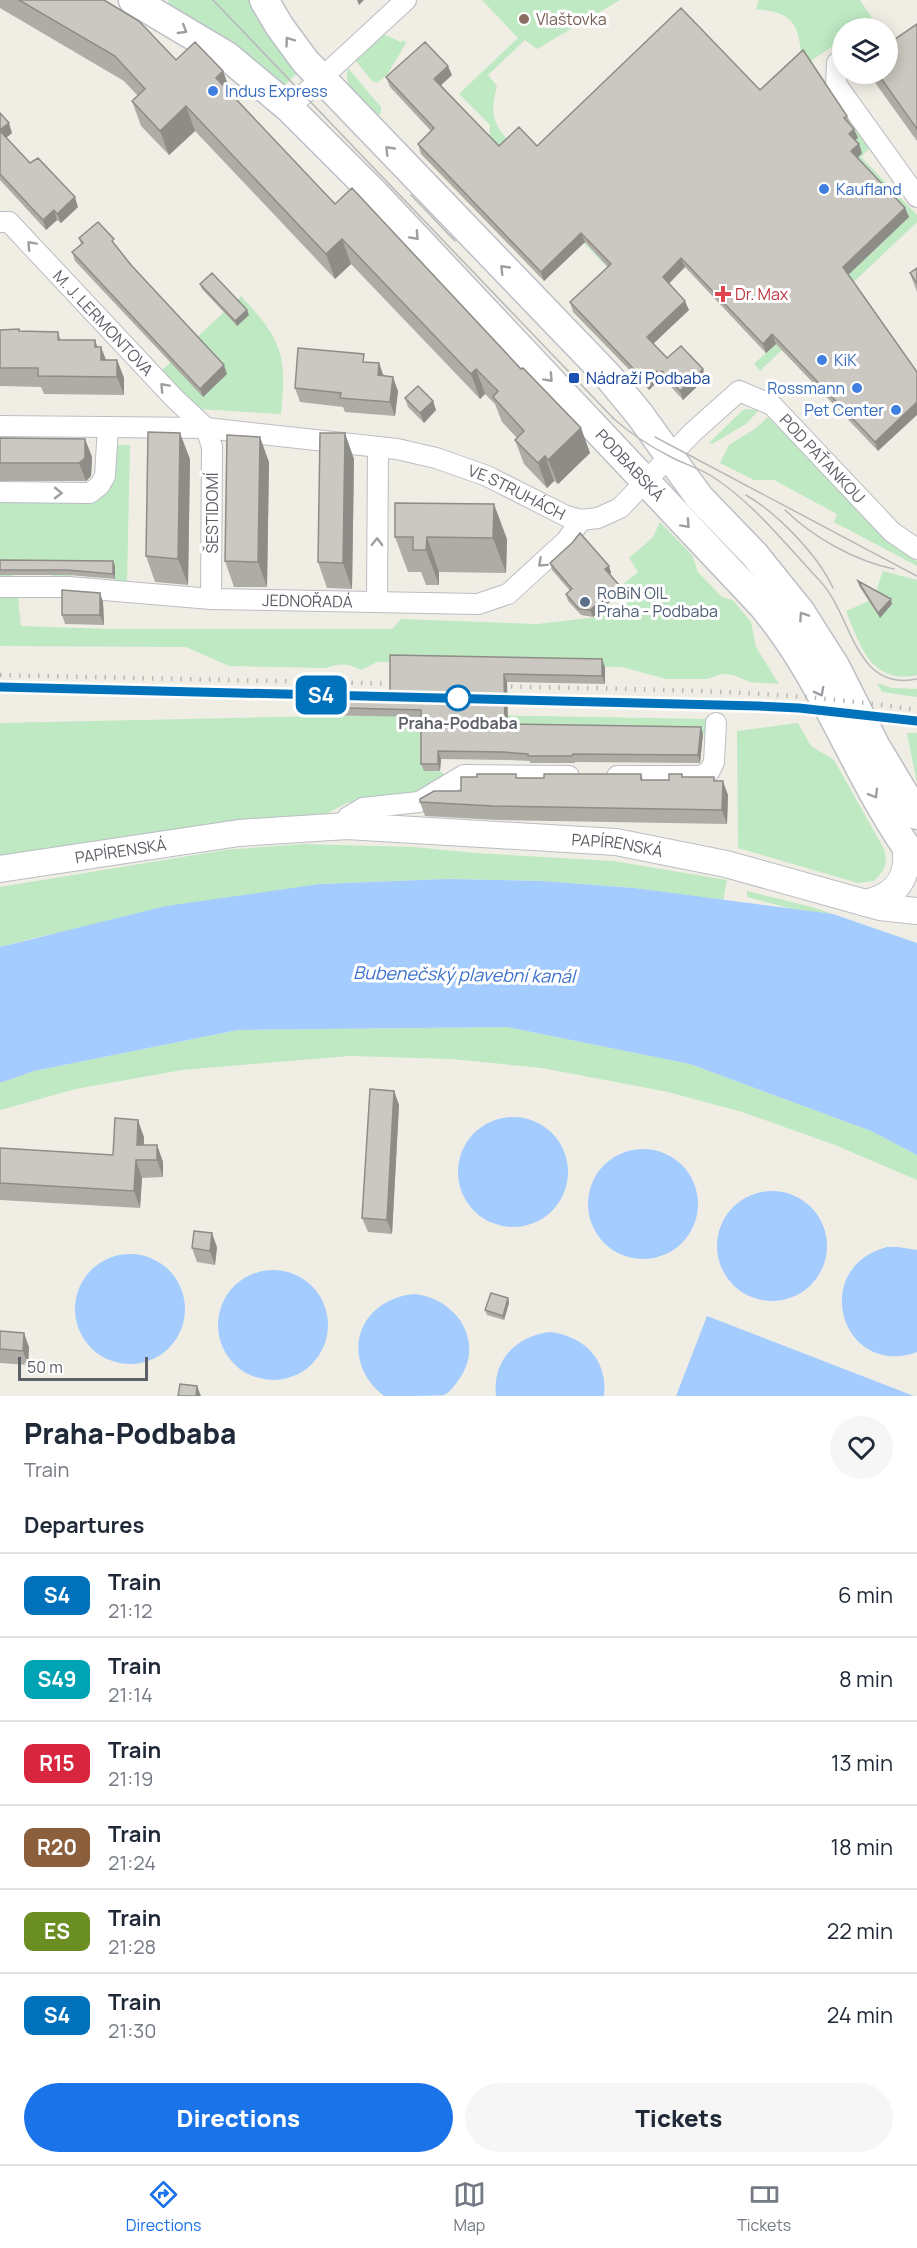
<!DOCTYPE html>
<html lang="en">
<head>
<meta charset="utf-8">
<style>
  :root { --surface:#fff; --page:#f6f6f7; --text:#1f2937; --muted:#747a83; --line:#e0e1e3; --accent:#1a73e8 }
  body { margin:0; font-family:Manrope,sans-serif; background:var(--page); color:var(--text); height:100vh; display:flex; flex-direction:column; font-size:22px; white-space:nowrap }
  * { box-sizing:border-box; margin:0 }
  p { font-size:20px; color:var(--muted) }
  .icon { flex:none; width:33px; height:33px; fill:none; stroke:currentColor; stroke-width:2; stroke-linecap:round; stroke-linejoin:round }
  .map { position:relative; height:1396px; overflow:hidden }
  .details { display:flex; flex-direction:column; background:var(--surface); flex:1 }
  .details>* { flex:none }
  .badge { padding:0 12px; border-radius:9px; font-size:21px; line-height:39px }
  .fabs { position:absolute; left:832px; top:18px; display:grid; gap:12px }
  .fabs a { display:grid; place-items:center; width:66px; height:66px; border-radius:50%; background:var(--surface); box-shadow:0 3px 15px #0003; font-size:30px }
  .scale { position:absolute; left:18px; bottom:15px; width:130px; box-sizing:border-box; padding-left:6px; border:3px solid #5c5f66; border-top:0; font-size:16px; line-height:21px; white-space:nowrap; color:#5c5f66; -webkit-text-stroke:4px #fff; paint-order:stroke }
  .map>.badge { position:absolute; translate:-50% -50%; box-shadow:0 0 0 3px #fff }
  h2 { padding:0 24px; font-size:22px; line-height:54px }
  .round { display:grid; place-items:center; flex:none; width:63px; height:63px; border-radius:32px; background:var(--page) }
  .head { display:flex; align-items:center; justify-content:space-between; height:102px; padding:0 24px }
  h1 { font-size:28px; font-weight:800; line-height:45px }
  .primary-button { display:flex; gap:12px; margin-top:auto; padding:12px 24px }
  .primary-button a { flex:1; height:69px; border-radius:36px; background:var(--accent); color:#fff; font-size:24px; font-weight:800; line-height:69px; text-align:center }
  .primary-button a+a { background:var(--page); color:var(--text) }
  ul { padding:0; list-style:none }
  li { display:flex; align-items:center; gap:18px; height:84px; padding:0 24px; border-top:2px solid var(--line) }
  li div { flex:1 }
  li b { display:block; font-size:22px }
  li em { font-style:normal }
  li .badge { min-width:66px; font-weight:700; text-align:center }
  .dock { display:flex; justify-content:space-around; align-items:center; height:84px; border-top:2px solid var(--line); background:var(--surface); font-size:16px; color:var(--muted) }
  .dock a { display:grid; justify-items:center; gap:3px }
  .dock .selected { color:var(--accent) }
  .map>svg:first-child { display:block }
  .green { fill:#bee9c3; fill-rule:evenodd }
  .water { fill:#a4ccff }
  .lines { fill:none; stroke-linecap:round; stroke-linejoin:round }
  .minor-casing { stroke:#bbbdc4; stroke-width:22 }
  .tertiary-casing { stroke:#bbbdc4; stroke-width:28 }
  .secondary-casing { stroke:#bcbfc6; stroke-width:31 }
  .minor { stroke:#fff; stroke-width:20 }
  .tertiary { stroke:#fff; stroke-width:26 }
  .secondary { stroke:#fff; stroke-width:28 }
  .tram { stroke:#b7b8b9; stroke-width:1.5 }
  .rail { stroke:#b7b8b9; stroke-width:4.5; stroke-dasharray:1.5 8; stroke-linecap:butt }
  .wall { fill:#afaca6 }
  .shaded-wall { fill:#8e8c87 }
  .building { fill:#cbc8c1; stroke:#8e8c87; stroke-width:1.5 }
  .oneway { stroke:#9d9fa3 }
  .line-casing { stroke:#fff; stroke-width:14 }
  .line { stroke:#0072bc; stroke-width:9 }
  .education-dot { fill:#8d6e63; stroke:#fff; stroke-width:2 }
  .shop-dot { fill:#3f7fe0; stroke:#fff; stroke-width:2 }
  .health-dot { fill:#e0444e; stroke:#fff; stroke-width:2 }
  .transit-dot { fill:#1a4fb4; stroke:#fff; stroke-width:2 }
  .service-dot { fill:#5c6f8a; stroke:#fff; stroke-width:2 }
  .stop-dot { fill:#fff; stroke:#0072bc; stroke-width:3 }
  .labels { text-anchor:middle; stroke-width:6; stroke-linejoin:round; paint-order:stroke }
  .education-label { font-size:16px; fill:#785e54; stroke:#fff; text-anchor:start }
  .shop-label { font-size:16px; fill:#366cbe; stroke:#fff; text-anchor:start }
  .health-label { font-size:16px; fill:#be3a42; stroke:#fff; text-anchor:start }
  .street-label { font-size:16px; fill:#5c5f66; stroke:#fff }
  .transit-label { font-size:16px; fill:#164399; stroke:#fff; text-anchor:start }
  .service-label { font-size:16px; fill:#4e5e75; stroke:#fff; text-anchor:start }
  .stop-label { font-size:16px; font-weight:bold; fill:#5c5f66; stroke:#fff }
  .water-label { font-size:18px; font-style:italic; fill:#3c71cd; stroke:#fff }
</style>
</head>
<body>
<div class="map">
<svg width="917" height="1396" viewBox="0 0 917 1396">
  <rect width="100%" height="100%" fill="#f0eee4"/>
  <path class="green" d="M168,0h85l46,71 -15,15 -115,-80z
    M482,0h138l-83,49 -12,-9 -37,35 9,11c-7,28 -5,37 15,59l-9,10 164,175 -178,-186 1,-19 -31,-31 59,-56z
    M759,0h101l12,18 -14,10h-15v11l-32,22 60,86 -10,10 56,58v7l-157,149 -6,-7 154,-147 -53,-57 -7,-32 4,-4 -47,-67 -4,-1c-2,-35 -11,-44 -45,-47z
    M381,33l20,9 3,-2 2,3 -19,32 -10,8 -5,-2 -17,-21z
    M348,68l33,39v6l-3,3c-13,-13 -37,-28 -30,-48z
    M241,296c41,44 46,58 40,118l-84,-5 -36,-38 63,-59 13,14 11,-11 -12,-14z
    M744,409l15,1 -13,14 -34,20 -3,-1z
    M768,417l109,113 26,22 14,9v5l-83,-44 3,-8 -63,-34h-20l-34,-17 9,-18 27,-17z
    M117,445h13l-3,140 -127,-2v-85l107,-7 7,-12zM13,565h40v16l-40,-1zM71,566h16l-1,15h-15zM90,566h24v16h-24z
    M660,522l32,33 6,17 24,25 11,3 18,22 5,25 23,37 -29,-2 -17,-7 -11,-1 -15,5h-41l-44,-12 -245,-5 -16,8c-13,-7 -21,-7 -35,-2l-97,-2 -43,-19 -186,-1v-49l18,1 3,28 90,3h281l9,-10 136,5 77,-9 19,-17 -11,-13 16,-13 -9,-14 24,-21z
    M883,571l34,9v95c-46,10 -57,-30 -71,-64l23,-10 9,13h5l7,-9 -15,-11z
    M877,683l15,5 25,1v8l-35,-5z
    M416,714l291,5 -1,15 -251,-3 -31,40h16l7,5 -20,18 -80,9 -23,12 -57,3 -64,8 -177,28 -26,2v-133z
    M798,723l13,23 23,14 50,89c4,15 1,21 -10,32l-16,2 -120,-35 -1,-117z
    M907,733h10v50z
    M303,844l111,3 61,6 138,8 114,19 -4,21 -89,-13 -91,-7 -96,-2 -127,5 -278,52 -42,11v-60l225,-37z
    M747,891l65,16 21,7 -37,-4 -49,-13z
    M507,1027l183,37 181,67 46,24v25l-82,-35 -93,-33 -74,-20 -126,-24 -91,-9 -101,-3 -168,14 -106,19 -76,21v-27l34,-12 204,-41z"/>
  <path class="water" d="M447,879l96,2 91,7 199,26 84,29v212l-46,-24 -181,-67 -183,-37 -269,3 -204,41 -34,12v-136l166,-41 154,-22z
    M458 1172a55 55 0 1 1 110 0a55 55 0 1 1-110 0Z
    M588 1204a55 55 0 1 1 110 0a55 55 0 1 1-110 0Z
    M717 1246a55 55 0 1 1 110 0a55 55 0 1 1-110 0Z
    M887,1247h11l19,3v102c-75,27 -109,-84 -30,-105z
    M75 1309a55 55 0 1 1 110 0a55 55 0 1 1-110 0Z
    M218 1325a55 55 0 1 1 110 0a55 55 0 1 1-110 0Z
    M415,1294c41,5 70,46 45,84 -4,6 -10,14 -16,17 -9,1 -48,1 -60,1 -46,-36 -27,-97 31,-102z
    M707,1316l207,80h-238z
    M551,1332c35,5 57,29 53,64h-108c-4,-36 21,-61 55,-64z"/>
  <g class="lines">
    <defs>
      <g id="minor">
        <path d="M843,58l-6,5 -1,21 81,113"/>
        <path d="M289,108l117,-108"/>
        <path id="s1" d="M0,222h9l165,176 32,30 6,19 -1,152"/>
        <path id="s2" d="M0,426l206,2 191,21 39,9 51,18 79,40 15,4 17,-2 22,-10 73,-76 46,-41 33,14 120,127 25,17"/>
        <path d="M0,492l90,1 10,-8 5,-9 3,-49"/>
        <path id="s3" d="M0,587h69l142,12 267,5 30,-10 58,-53 15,-21"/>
        <path d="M377,601l1,-154"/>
        <path d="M617,776h82l10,-4 5,-10 2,-39"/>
        <path d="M347,826l1,-9 15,-9 56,-6 45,-27 105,1"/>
      </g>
      <g id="tertiary">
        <path id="s4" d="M0,869l239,-36 108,-7 269,16 110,22 154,43 37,4"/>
        <path d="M865,903c31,-6 46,-26 40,-58"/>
      </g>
      <g id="secondary">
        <path id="s5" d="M133,0l94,56 62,52 86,86 387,411c65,77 95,176 155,257"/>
        <path d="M264,0l16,27 25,34 303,315 32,39 59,82 55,57 46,57 35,55 41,81 41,68"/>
      </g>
    </defs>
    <use href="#minor" class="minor-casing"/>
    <use href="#tertiary" class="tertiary-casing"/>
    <use href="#secondary" class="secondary-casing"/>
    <use href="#minor" class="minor"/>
    <use href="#tertiary" class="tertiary"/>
    <use href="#secondary" class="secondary"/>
    <path class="tram" d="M213,0l401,419c17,15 37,28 57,38 15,8 31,12 45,22 40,27 71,67 104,102 33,35 34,111 97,98
      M411,195l44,46
      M655,437l262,139
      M746,495c31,18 72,60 87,93
      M785,510c29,28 70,51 109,59"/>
    <path class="rail" d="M0,675l408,9
      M492,686c141,4 285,2 425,24
      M0,687l327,8
      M492,699l266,7 41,2 118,13"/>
  </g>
  <path class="wall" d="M0,0h104l72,60 47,11 8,24 104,109 186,165 60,59 9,25 -32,31 -4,-3 -7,7 -23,-24 -9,-24 2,-2 -15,-16 -7,-18 -10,-10 -5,5 -129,-135 -16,15 -140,-148 -26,24 -28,-29 -9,-25 6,-5 -14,-15 -124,-73z
    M917,24v117l-41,-57 -4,-10h16z
    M452,75l-11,10 58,61h38l223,-56 87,26 4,9 7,13 -3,2 4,4 3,9 -4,5 47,50 4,9 -61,58 30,176 -102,-107 -10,9 -81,-86 -16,17 20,26 -36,33 14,15 39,20 -23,22 -18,-20 -3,3 -3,-3 -10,10 -76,-78 -3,-10 38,-35 -23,-25 -41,39 -123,-127 -3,-10 13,-13 -41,-44 -4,-10z
    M0,113l12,20 -6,5 24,25 48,44 -17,16 -4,-3 -11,10 -46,-50z
    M79,238l38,10 110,126 -24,23 -128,-136 -3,-9 9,-8z
    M917,268v24l-7,-19z
    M200,284l49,31 -12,11 -35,-37z
    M19,329l1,2 38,1 3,8h34l2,7 9,13h11l7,18v17l-80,-1 -3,-7 -41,-1v-56z
    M367,362l12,1 4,13 15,15 -3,25 -50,-4 -2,-5 -43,-5 -5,-14z
    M405,398l28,3 3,9 -12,13 -16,-16z
    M0,438l85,1 7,18 -1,19 -5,5h-86z
    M190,459l-2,126 -33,-3 -9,-26z
    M354,459l-2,130 -25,-1 -9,-26z
    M269,462l-2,125h-33l-9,-26z
    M395,503l112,36 -1,34 -67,-1v13h-13l-5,-13h-13l-13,-35z
    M0,560l115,6v13l-46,-4h-69z
    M550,563l59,3 2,7 -1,1 9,11 3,6 -29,26 -12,-2 -13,-14 -2,-7 4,-3 -18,-21z
    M858,581l34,23 -12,14 -21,-32z
    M100,593l3,9 1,23 -39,-1 -3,-9z
    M390,655l215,12v17l-98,-2 1,42 195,10 -3,29 -125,-1v1h-45v-2l-25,-1 -64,-1 -1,12h-16l-3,-7v-47l-108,-2 -3,-8 80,-12z
    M641,774l2,6h26l14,-3h31l1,4 13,14 -1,29 -230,-4 -72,-4 -5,-14 41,-11 16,-14 67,1z
    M394,1091l5,14 -7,129 -24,-2 -6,-14z
    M144,1137v8h13l6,17v15l-21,1 -2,30 -140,-8v-52l113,7z
    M217,1247l-2,18 -18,-3 -5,-14z
    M508,1298l1,5 -5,17 -17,-5 -2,-5z
    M0,1331l29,16 -1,18 -28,-2z"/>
  <path class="shaded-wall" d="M357,0h7l-5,5z
    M448,66l4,9 -14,13 -4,-9z
    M223,71l9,25 -16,-18z
    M186,106l9,25 -26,24 -9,-24z
    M9,123l3,10 -9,7 -3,-10z
    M854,129l4,9 -6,5 -3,-9z
    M859,144l3,9 -7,7 -4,-9z
    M75,197l3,10 -17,16 -4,-9z
    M905,208l4,9 -63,60 -3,-10z
    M54,210l3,10 -11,10 -3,-10z
    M581,233l4,9 -41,39 -3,-9z
    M342,239l9,25 -16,15 -9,-25z
    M681,258l4,9 -19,19 -3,-9z
    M685,301l4,9 -38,36 -4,-9z
    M247,310l2,5 -12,11 -2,-5z
    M772,334l4,10 -10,9 -3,-9z
    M95,340l6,18v-11l7,18v13l-7,-18 -6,-13z
    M117,360l7,18v17l-7,-18z
    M379,363l5,14 -6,-2z
    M224,365l3,9 -24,23 -3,-8z
    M476,369l9,25 -5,5 -9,-25z
    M703,369l3,9 -23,22 -3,-9z
    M656,371l3,9 -10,10 -4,-9z
    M662,371l3,9 -3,3 -3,-9z
    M393,377l5,14 -3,25 -5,-14z
    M433,401l3,9 -12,13 -4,-10z
    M917,402v13l-39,36 -3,-9z
    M581,428l9,25 -32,31 -10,-24z
    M180,433l10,26 -2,126 -10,-26z
    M345,433l9,26 -2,130 -9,-26z
    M260,437l9,25 -2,125 -9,-25z
    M85,439l7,18 -1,19 -5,5 -7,-18z
    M545,456l9,25 -7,7 -9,-25z
    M494,504l13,35 -1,34 -13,-35z
    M427,537l12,35v13l-13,-35z
    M113,561l2,5v13l-2,-5z
    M609,566l2,7 -3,2 -3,-6z
    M619,585l3,6 -29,26 -3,-7z
    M100,593l3,9 1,23 -4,-10z
    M891,599l1,5 -12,14 -2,-5z
    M602,659l3,8v17l-3,-8z
    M504,674l3,8 1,49 -3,-7z
    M701,727l2,7 -3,29 -2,-8z
    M438,751l3,8 -1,12 -2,-7z
    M723,781l5,14 -1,29 -5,-14z
    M394,1091l5,14 -7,129 -5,-14z
    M138,1120l6,17 -1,23 -6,-15z
    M157,1145l6,17v15l-6,-17z
    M136,1160l6,18 -2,30 -6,-17z
    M212,1233l5,14 -2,18 -5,-14z
    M508,1298l1,5 -5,17 -1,-4z
    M24,1333l5,14 -1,18 -5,-14z
    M197,1386l4,10h-5z"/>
  <path class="building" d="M19,0h85l35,21 37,39 19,-18 28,29 -7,7 119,126 17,-16 169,181 2,-1 58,60 -33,32 -3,-4 -7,7 -23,-23 9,-9 -31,-34 5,-6 -22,-22 -5,5 -129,-135 -16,15 -140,-148 -26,25 -28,-30 13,-12 -30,-33z
    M681,8l79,82 43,-40 44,66 -3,2 10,11 -5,5 10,10 -8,7 54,57 -62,59 74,105v30l-42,40 -103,-108 -9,10 -82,-86 -18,19 22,24 -38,36 20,21 14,-12 22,23 -23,22 -18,-20 -3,3 -3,-3 -11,10 -75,-79 41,-38 -30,-31 -40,39 -123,-128 16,-16 -48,-51 39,-35 23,24 -14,13 65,67 20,-19 18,19z
    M917,24v105l-39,-55h10v-30z
    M0,113l9,10 -9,7z
    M0,131l30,32 8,-5 37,39 -18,17 -3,-4 -11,10 -43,-46z
    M98,222l16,17 -2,2 19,24 93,100 -24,24 -128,-137 11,-9 -4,-5z
    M917,268v15l-7,-10z
    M212,273l35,37 -12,11 -35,-37z
    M19,329v2l39,1v8h37v7h6v13h16v17l-79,-1v-8h-38v-38z
    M298,348l66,6 -1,8 16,1 -1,12 15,2 -3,25 -50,-4 1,-5 -46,-5z
    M418,386l15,15 -13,12 -15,-15z
    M148,432l32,1 -2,126 -32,-3z
    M320,433h25l-2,130 -25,-1z
    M227,435l33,2 -2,125 -33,-1z
    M0,438l85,1v19l-6,5h-79z
    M395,503l99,1 -1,34 -66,-1 -1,13h-13v-13h-18z
    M580,533l29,33 -4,3 14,16 -29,25 -11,-1 -13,-15 6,-5 -22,-26 22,-20z
    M0,560l113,1v13l-46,-4h-67z
    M858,581l33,18 -13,14z
    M62,590l38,3v22h-38z
    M390,655l212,4v17l-98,-2 1,50 196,3 -3,28 -125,-1 -1,2h-44v-2l-26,-2 -64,-1v13h-17v-54l-111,-3v-13l80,1z
    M477,774h39v4h28v-4h97v6h28v-6h13v3h32v4h9l-1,29 -229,-4 -73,-4v-3l14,-8h27v-14h16z
    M370,1089l24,2 -7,129 -25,-2z
    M115,1118l23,2 -1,25h20v15h-21l-2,31 -134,-8v-35l113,7z
    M194,1231l18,2 -2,18 -18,-3z
    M491,1293l17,5 -5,18 -18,-6z
    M0,1331l24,2 -1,18 -23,-2z
    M180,1384l17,2 -1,10h-18z"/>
  <defs><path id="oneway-chevron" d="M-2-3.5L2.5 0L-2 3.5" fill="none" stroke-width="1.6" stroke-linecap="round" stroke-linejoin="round" transform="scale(1.5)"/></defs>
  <g class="oneway">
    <use href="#oneway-chevron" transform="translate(183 30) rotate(31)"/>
    <use href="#oneway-chevron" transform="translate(289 41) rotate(-126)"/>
    <use href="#oneway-chevron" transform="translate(389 150) rotate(-134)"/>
    <use href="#oneway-chevron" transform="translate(415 236) rotate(47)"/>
    <use href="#oneway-chevron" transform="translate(31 245) rotate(-133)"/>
    <use href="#oneway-chevron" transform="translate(504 269) rotate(-134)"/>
    <use href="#oneway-chevron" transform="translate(549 378) rotate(47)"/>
    <use href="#oneway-chevron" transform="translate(164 387) rotate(-133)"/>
    <use href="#oneway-chevron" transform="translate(58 493) rotate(1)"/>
    <use href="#oneway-chevron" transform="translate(686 524) rotate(47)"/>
    <use href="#oneway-chevron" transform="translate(377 542) rotate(-89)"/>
    <use href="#oneway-chevron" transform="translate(542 563) rotate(138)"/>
    <use href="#oneway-chevron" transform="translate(803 616) rotate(-124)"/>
    <use href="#oneway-chevron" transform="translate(820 692) rotate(62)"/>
    <use href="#oneway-chevron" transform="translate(874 794) rotate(60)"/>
  </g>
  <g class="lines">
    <defs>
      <path id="line" d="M0,687l758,19 41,2 118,13"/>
    </defs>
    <use href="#line" class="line-casing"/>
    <use href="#line" class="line"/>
  </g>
  <circle class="education-dot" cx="524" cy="19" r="6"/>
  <g class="shop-dot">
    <circle cx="213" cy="91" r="6"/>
    <circle cx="824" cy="189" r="6"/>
    <circle cx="822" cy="360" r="6"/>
    <circle cx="857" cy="388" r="6"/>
    <circle cx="896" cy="410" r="6"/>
  </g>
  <path class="health-dot" d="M720 285h6v6h6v6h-6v6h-6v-6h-6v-6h6z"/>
  <rect class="transit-dot" x="568" y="372" width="12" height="12" rx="3"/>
  <circle class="service-dot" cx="585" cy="602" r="6"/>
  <circle class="stop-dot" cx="458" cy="698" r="12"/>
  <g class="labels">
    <g class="education-label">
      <text x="536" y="25">Vlaštovka</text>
    </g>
    <g class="shop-label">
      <text x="225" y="97">Indus Express</text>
      <text x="836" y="195">Kaufland</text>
      <text x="834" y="366">KiK</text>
      <text x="845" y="394" text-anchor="end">Rossmann</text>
      <text x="884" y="416" text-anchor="end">Pet Center</text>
    </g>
    <g class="health-label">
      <text x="735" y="300">Dr. Max</text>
    </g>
    <g class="street-label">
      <text dy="6" stroke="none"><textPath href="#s1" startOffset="147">M. J. LERMONTOVA</textPath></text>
      <text dy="6" stroke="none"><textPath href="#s2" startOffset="914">POD PAŤANKOU</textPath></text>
      <text dy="6" stroke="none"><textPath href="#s5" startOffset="684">PODBABSKÁ</textPath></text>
      <text dy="6" stroke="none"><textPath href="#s2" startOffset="526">VE STRUHÁCH</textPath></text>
      <text transform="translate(212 513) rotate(-90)" y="6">ŠESTIDOMÍ</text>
      <text dy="6" stroke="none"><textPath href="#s3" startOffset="308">JEDNOŘADÁ</textPath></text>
      <text dy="6" stroke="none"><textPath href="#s4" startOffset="621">PAPÍRENSKÁ</textPath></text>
      <text dy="6" stroke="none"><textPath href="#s4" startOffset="122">PAPÍRENSKÁ</textPath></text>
    </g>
    <g class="transit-label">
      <text x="586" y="384">Nádraží Podbaba</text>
    </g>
    <g class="service-label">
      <text x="597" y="599">RoBiN OIL<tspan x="597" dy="18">Praha - Podbaba</tspan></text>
    </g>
    <g class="stop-label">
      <text x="458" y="729">Praha-Podbaba</text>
    </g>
    <g class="water-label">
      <text transform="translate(464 975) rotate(1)" y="6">Bubenečský plavební kanál</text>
    </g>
  </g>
</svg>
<div class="fabs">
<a><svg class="icon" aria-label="layers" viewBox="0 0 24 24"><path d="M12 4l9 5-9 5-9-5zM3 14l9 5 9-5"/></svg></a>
</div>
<div class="scale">50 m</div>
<b class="badge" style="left:321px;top:695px;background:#0072bc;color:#fff">S4</b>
</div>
<section class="details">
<div class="head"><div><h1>Praha-Podbaba</h1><p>Train</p></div><a class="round"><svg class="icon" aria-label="heart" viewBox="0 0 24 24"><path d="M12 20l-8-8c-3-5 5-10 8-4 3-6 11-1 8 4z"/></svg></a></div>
<h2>Departures</h2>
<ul>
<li><span class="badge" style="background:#0072bc;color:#fff">S4</span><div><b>Train</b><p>21:12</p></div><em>6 min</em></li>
<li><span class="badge" style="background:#00a3b4;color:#fff">S49</span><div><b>Train</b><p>21:14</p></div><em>8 min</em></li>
<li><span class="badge" style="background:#d7263d;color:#fff">R15</span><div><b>Train</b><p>21:19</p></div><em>13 min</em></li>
<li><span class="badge" style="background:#8b5e3c;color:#fff">R20</span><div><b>Train</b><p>21:24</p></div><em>18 min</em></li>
<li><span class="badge" style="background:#6b8e23;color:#fff">ES</span><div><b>Train</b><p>21:28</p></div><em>22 min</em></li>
<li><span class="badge" style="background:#0072bc;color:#fff">S4</span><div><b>Train</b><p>21:30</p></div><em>24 min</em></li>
</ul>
<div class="primary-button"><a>Directions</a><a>Tickets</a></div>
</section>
<nav class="dock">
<a class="selected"><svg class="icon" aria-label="directions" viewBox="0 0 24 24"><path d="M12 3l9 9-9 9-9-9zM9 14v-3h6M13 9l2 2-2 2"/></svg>Directions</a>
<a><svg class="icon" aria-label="map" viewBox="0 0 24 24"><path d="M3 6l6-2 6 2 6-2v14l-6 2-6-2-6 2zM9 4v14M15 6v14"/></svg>Map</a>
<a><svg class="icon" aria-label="tickets" viewBox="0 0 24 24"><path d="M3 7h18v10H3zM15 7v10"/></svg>Tickets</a>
</nav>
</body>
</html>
